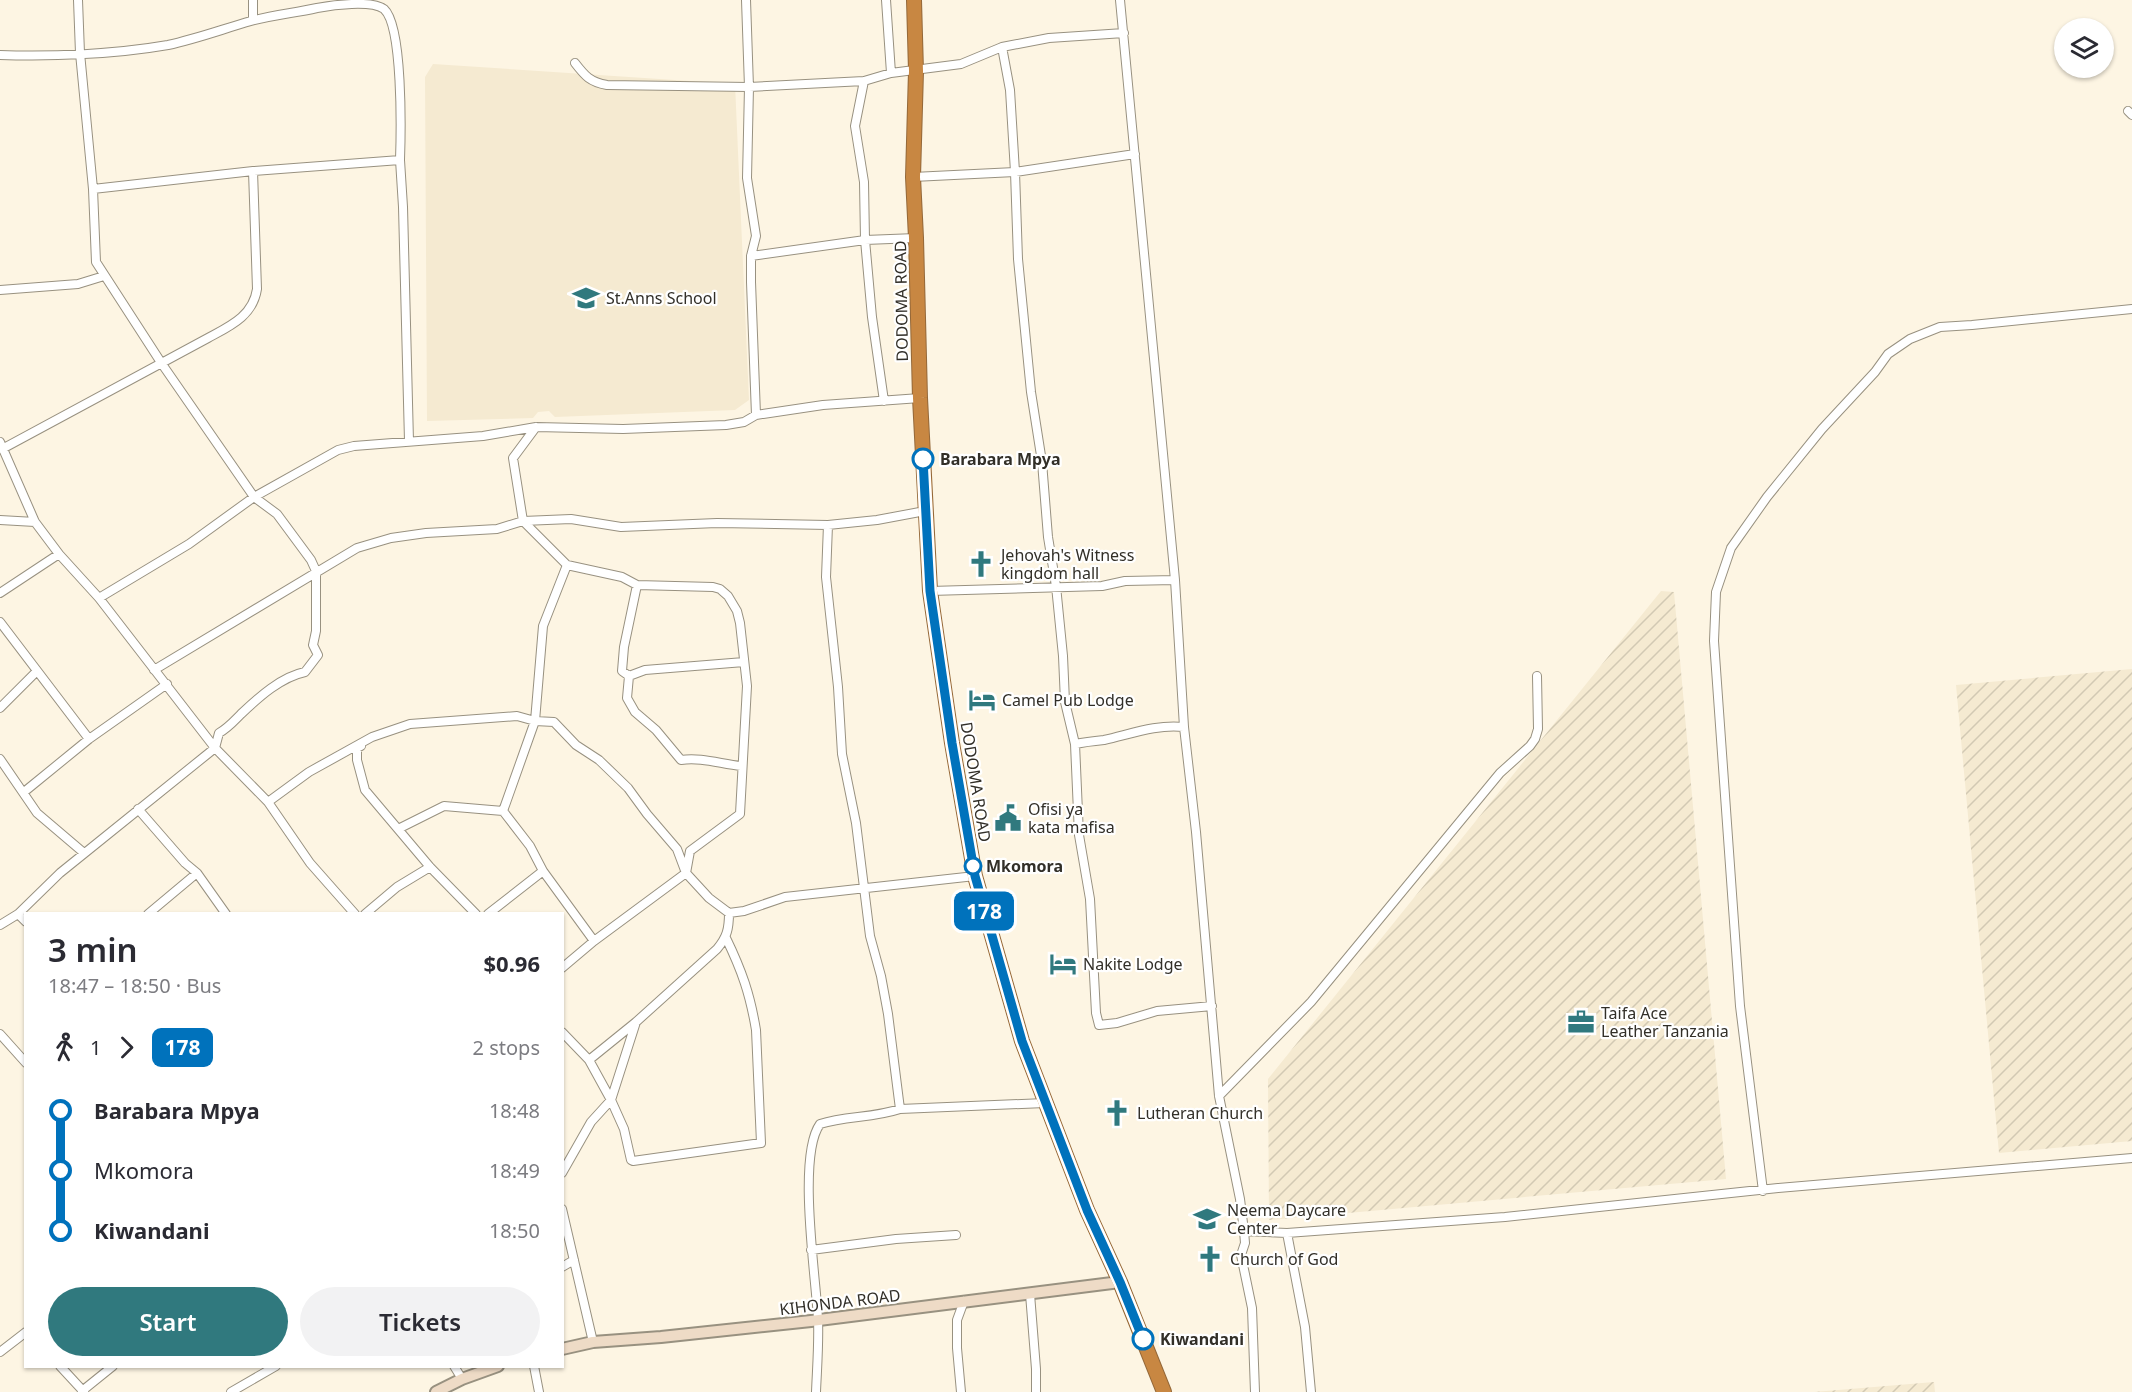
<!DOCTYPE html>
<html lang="en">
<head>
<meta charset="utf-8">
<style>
  :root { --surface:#fff; --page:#f2f2f3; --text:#2b2b33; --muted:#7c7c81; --accent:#30797e }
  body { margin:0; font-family:"Noto Sans",sans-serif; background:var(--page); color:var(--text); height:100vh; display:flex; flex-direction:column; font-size:22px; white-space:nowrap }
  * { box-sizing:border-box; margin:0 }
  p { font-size:20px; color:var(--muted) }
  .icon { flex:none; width:33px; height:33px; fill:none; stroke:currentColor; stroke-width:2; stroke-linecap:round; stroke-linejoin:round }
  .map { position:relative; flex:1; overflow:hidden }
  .side { position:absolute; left:24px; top:912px; width:540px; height:456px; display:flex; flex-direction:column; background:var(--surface); border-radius:0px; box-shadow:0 2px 4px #0004 }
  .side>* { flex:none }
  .badge { padding:0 12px; border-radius:9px; font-size:21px; line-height:39px }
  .controls { position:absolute; left:2054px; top:18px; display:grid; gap:12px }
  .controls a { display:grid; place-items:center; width:60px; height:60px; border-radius:50%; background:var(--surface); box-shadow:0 2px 4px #0004; font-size:30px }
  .map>.badge { position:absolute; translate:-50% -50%; box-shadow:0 0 0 3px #fff }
  .legs { display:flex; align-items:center; gap:9px; height:66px; padding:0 24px; font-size:20px }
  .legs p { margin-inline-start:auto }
  .headline { display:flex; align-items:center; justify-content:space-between; height:102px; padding:0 24px }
  h1 { font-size:33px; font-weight:600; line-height:45px }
  .cta { display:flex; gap:12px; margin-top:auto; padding:12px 24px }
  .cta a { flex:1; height:69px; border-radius:36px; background:var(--accent); color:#fff; font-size:24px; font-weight:600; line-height:69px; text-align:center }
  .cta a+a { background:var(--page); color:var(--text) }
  ul { padding:0 24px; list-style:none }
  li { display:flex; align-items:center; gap:21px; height:60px; font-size:22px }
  li i { display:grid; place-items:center; width:9px; height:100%; margin:0 8px; background:currentColor }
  li i::after { content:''; width:15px; height:15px; margin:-8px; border:4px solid; border-radius:50%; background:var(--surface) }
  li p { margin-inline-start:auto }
  li:first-child i { background:linear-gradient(#0000 50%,currentColor 0) }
  li:last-child i { background:linear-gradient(currentColor 50%,#0000 0) }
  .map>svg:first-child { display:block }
  .built { fill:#f5ead1 }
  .industrial { fill:url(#industrial-furrows) }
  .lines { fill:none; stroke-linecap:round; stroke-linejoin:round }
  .street-casing { stroke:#989180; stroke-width:10 }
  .secondary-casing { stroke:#989180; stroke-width:14 }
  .highway-casing { stroke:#946839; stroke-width:16 }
  .street { stroke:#fff; stroke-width:8 }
  .secondary { stroke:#eedbc6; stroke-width:10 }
  .highway { stroke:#c88742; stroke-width:14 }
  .line-1-casing { stroke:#fff; stroke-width:14 }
  .line-1 { stroke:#0072bc; stroke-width:9 }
  .stop-1-dot { fill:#fff; stroke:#0072bc; stroke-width:3 }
  .labels { text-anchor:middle; stroke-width:4.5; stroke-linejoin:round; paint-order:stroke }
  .poi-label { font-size:16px; fill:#322f28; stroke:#fff; text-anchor:start }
  .street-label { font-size:16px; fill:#322f28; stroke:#fff }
  .stop-label { font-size:16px; font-weight:bold; fill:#322f28; stroke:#fff; text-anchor:start }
</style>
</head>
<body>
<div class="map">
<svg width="2132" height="1392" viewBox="0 0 2132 1392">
  <defs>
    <pattern id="industrial-furrows" width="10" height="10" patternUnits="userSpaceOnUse" patternTransform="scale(1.5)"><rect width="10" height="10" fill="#f5ead1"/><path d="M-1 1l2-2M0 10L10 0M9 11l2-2" fill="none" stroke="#d2c9b3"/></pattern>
  </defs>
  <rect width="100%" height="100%" fill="#fdf5e3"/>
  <path class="built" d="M433,64l302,20 14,316 -14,10 -180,7 -6,-6 -11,1 -5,6 -106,3 -2,-344z"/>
  <path class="industrial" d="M1661,591l13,1 52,587 -457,41 -1,-141z
    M2132,669v472l-133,12 -43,-468z
    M1934,1382l1,10h-121z"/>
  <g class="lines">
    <defs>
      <path id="street" d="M253,0v20
        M746,0l3,87 -2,91 9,58 -5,20v26l5,133
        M886,0l5,73
        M1120,0l55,580 9,147 12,105 23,264 21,103 4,32
        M1002,47l8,43 5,82 3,87 13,133 11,70 6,75 8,49 7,70 2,46 10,42 4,91 11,64 6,114 3,12 18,-2 40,-12 55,-5
        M0,55c52,2 116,-1 168,-10 28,-6 55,-16 83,-24 21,-6 44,-8 66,-13 16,-3 54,-8 67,1 19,17 17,123 16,151
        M575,63c10,13 15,19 32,22l142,2 115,-6 27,-8 70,-9 41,-17 47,-9 75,-5
        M864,81l-9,45 9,56 1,58 7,77 12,84
        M2128,111l4,4
        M913,177l102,-5 120,-18
        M93,189l160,-18 147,-11 3,47 6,234
        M751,256l114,-16 51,-2
        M0,290l78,-6 26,-8
        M0,442l35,80 24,32 40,44 116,150 53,54 42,61 45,51
        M2,449l206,-111c22,-12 45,-22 49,-49l-4,-118
        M0,520l35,2
        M828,525l-2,52 12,110 4,67 14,69 14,113 11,40 7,38 12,95
        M637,585l-13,62 -2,24 7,5 -2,22 8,14 21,18 25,30c20,-3 40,4 60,6
        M930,591l172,-5 23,-5 50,-1
        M0,593l59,-39
        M99,598l90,-54 65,-47 84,-47 16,-4 129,-10 53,-9 87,2 103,-4 18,-3 12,-7 67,-10 97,-7
        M0,622l89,117
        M154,670l203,-122 34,-10 35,-5 71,-4 26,-8 48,-2 50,8 96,-4 111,2 49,-5 48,-9
        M629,676l16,-6 99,-8
        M0,708l37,-37
        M1075,744c10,-2 19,-3 29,-4 27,-6 52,-16 80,-13
        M361,746l-4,2v12l8,30 65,77 46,47
        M0,759l37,54 47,40
        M24,792l65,-53 78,-55
        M268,802l41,-30 63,-35 38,-13 107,-8 18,5 19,1 22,23 23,15 29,28 19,26 30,35 9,24 23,25 20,15 15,-2 41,-14 190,-21
        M138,809l47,54 12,10 29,41
        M503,811l32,-90 8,-95 24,-61 -44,-44 -10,-63 23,-31
        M398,829l46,-23 59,5 27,35 13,25 51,70
        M18,914l8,8
        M148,914l49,-41
        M365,914l32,-27 33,-20
        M488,914l55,-43
        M0,925l18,-11 42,-41 155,-125 4,-15c9,-5 14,-11 22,-19 18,-17 40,-37 64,-42l13,-17 -5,-10 3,-14v-60l-5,-11 -34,-46 -23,-17 -92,-133 -66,-102 -3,-73 -13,-136 -2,-53
        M562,968l32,-27 92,-68 4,-22 50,-37 7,-128 -7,-63 -3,-12 -9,-15 -8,-7 -7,-2 -76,-2 -15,-8 -55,-12
        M562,1032l27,28 22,40 13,29 7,31 2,1 128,-18 -5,-113c-6,-36 -14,-59 -30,-92
        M0,1034l26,29
        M589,1060l47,-38
        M1219,1096l92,-94 189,-229 30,-27 5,-7 3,-10 -1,-53
        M562,1173l29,-51 20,-22 25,-78 81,-73c10,-12 12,-20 12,-36
        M1763,1191l-23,-185 -26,-365 2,-49 15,-44 36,-51 55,-68 53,-57 13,-18 22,-15 30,-12 32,-2 160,-16
        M562,1209l31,133
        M1287,1233l18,94 6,65
        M811,1250l85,-11 60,-4
        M562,1267l12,-7
        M1030,1294l6,75v23
        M0,1352l26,-20
        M60,1366l24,26
        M454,1366l8,13
        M534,1366l5,26
        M82,1391l31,-25
        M231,1392l45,-26
        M816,1392c1,-24 3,-49 2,-73 -2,-42 -21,-163 2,-195 26,-8 53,-6 80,-15l145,-6
        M961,1392l-4,-44v-28l7,-19
        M1255,1392l-3,-84 -11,-53 4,-12 -1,-12 43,2 218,-16 273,-29 354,-30"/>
      <path id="secondary" d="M562,1349l31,-7 68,-5 150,-16 309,-39
        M436,1392l26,-13 36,-13"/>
      <path id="highway" d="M914,0l2,71 -3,106 3,61 4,160 10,193 22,152 23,133 47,165 65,169 33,72 44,110"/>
    </defs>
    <use href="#street" class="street-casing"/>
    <use href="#secondary" class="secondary-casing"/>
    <use href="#highway" class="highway-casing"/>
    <use href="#street" class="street"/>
    <use href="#secondary" class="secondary"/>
    <use href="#highway" class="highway"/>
  </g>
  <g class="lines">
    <defs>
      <path id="line-1" d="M923,459l7,132 22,152 23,133 47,165 65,169 33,72 23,57"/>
    </defs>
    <use href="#line-1" class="line-1-casing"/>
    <use href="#line-1" class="line-1"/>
  </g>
  <defs>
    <symbol id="school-bare" viewBox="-9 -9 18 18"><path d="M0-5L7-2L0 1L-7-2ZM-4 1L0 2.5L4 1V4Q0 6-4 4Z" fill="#30797e" stroke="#fff" stroke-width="2.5" paint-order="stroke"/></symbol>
    <symbol id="church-bare" viewBox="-9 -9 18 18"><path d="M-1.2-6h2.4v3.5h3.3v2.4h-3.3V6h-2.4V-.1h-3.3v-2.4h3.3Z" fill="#30797e" stroke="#fff" stroke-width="2.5" paint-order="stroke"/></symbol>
    <symbol id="hotel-bare" viewBox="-9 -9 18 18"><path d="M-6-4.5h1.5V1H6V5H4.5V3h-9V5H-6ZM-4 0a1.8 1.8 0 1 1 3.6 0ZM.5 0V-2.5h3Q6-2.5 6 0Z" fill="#30797e" stroke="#fff" stroke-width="2.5" paint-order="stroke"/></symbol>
    <symbol id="civic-bare" viewBox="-9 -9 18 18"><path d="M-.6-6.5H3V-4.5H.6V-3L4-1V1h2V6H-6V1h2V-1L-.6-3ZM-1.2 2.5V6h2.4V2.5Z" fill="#30797e" stroke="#fff" stroke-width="2.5" paint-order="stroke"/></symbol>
    <symbol id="office-bare" viewBox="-9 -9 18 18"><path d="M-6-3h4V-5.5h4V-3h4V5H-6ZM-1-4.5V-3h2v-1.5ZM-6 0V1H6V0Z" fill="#30797e" stroke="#fff" stroke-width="2.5" paint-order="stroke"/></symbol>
  </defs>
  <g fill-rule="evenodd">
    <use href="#school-bare" x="567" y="279" width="38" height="38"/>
    <use href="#church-bare" x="962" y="545" width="38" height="38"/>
    <use href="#hotel-bare" x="963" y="681" width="38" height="38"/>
    <use href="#civic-bare" x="989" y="799" width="38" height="38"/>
    <use href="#hotel-bare" x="1044" y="945" width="38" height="38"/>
    <use href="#office-bare" x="1562" y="1003" width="38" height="38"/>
    <use href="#church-bare" x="1098" y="1094" width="38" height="38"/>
    <use href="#school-bare" x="1188" y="1200" width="38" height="38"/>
    <use href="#church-bare" x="1191" y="1240" width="38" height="38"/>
  </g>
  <g class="stop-1-dot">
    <circle cx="923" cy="459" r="10"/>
    <circle cx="973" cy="866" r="8"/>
    <circle cx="1143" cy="1339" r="10"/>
  </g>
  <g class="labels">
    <g class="poi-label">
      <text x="606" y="304">St.Anns School</text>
      <text x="1001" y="561">Jehovah's Witness<tspan x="1001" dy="18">kingdom hall</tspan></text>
      <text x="1002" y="706">Camel Pub Lodge</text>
      <text x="1028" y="815">Ofisi ya<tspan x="1028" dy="18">kata mafisa</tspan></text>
      <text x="1083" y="970">Nakite Lodge</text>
      <text x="1601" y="1019">Taifa Ace<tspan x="1601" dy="18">Leather Tanzania</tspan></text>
      <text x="1137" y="1119">Lutheran Church</text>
      <text x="1227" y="1216">Neema Daycare<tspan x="1227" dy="18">Center</tspan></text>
      <text x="1230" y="1265">Church of God</text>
    </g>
    <g class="street-label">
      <text transform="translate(901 301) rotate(-91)" y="6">DODOMA ROAD</text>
      <text transform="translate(976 782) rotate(81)" y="6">DODOMA ROAD</text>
      <text transform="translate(840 1302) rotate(-7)" y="6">KIHONDA ROAD</text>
    </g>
    <g class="stop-label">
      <text x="940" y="465">Barabara Mpya</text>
      <text x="986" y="872">Mkomora</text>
      <text x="1160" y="1345">Kiwandani</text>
    </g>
  </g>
</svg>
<div class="controls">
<a><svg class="icon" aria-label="layers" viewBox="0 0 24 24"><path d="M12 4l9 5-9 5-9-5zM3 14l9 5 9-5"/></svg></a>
</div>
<b class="badge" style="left:984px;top:911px;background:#0072bc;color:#fff">178</b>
<section class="side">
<div class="headline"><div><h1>3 min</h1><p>18:47 – 18:50 · Bus</p></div><b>$0.96</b></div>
<div class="legs"><svg class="icon" aria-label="walk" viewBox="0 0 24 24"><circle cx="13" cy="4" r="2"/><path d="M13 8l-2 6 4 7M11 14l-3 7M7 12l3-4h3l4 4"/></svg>1<svg class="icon" aria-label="forward" viewBox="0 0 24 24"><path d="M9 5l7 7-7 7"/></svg><b class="badge" style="background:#0072bc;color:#fff">178</b><p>2 stops</p></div>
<ul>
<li><i style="color:#0072bc"></i><b>Barabara Mpya</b><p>18:48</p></li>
<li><i style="color:#0072bc"></i><span>Mkomora</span><p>18:49</p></li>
<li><i style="color:#0072bc"></i><b>Kiwandani</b><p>18:50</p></li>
</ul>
<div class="cta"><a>Start</a><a>Tickets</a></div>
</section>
</div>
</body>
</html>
